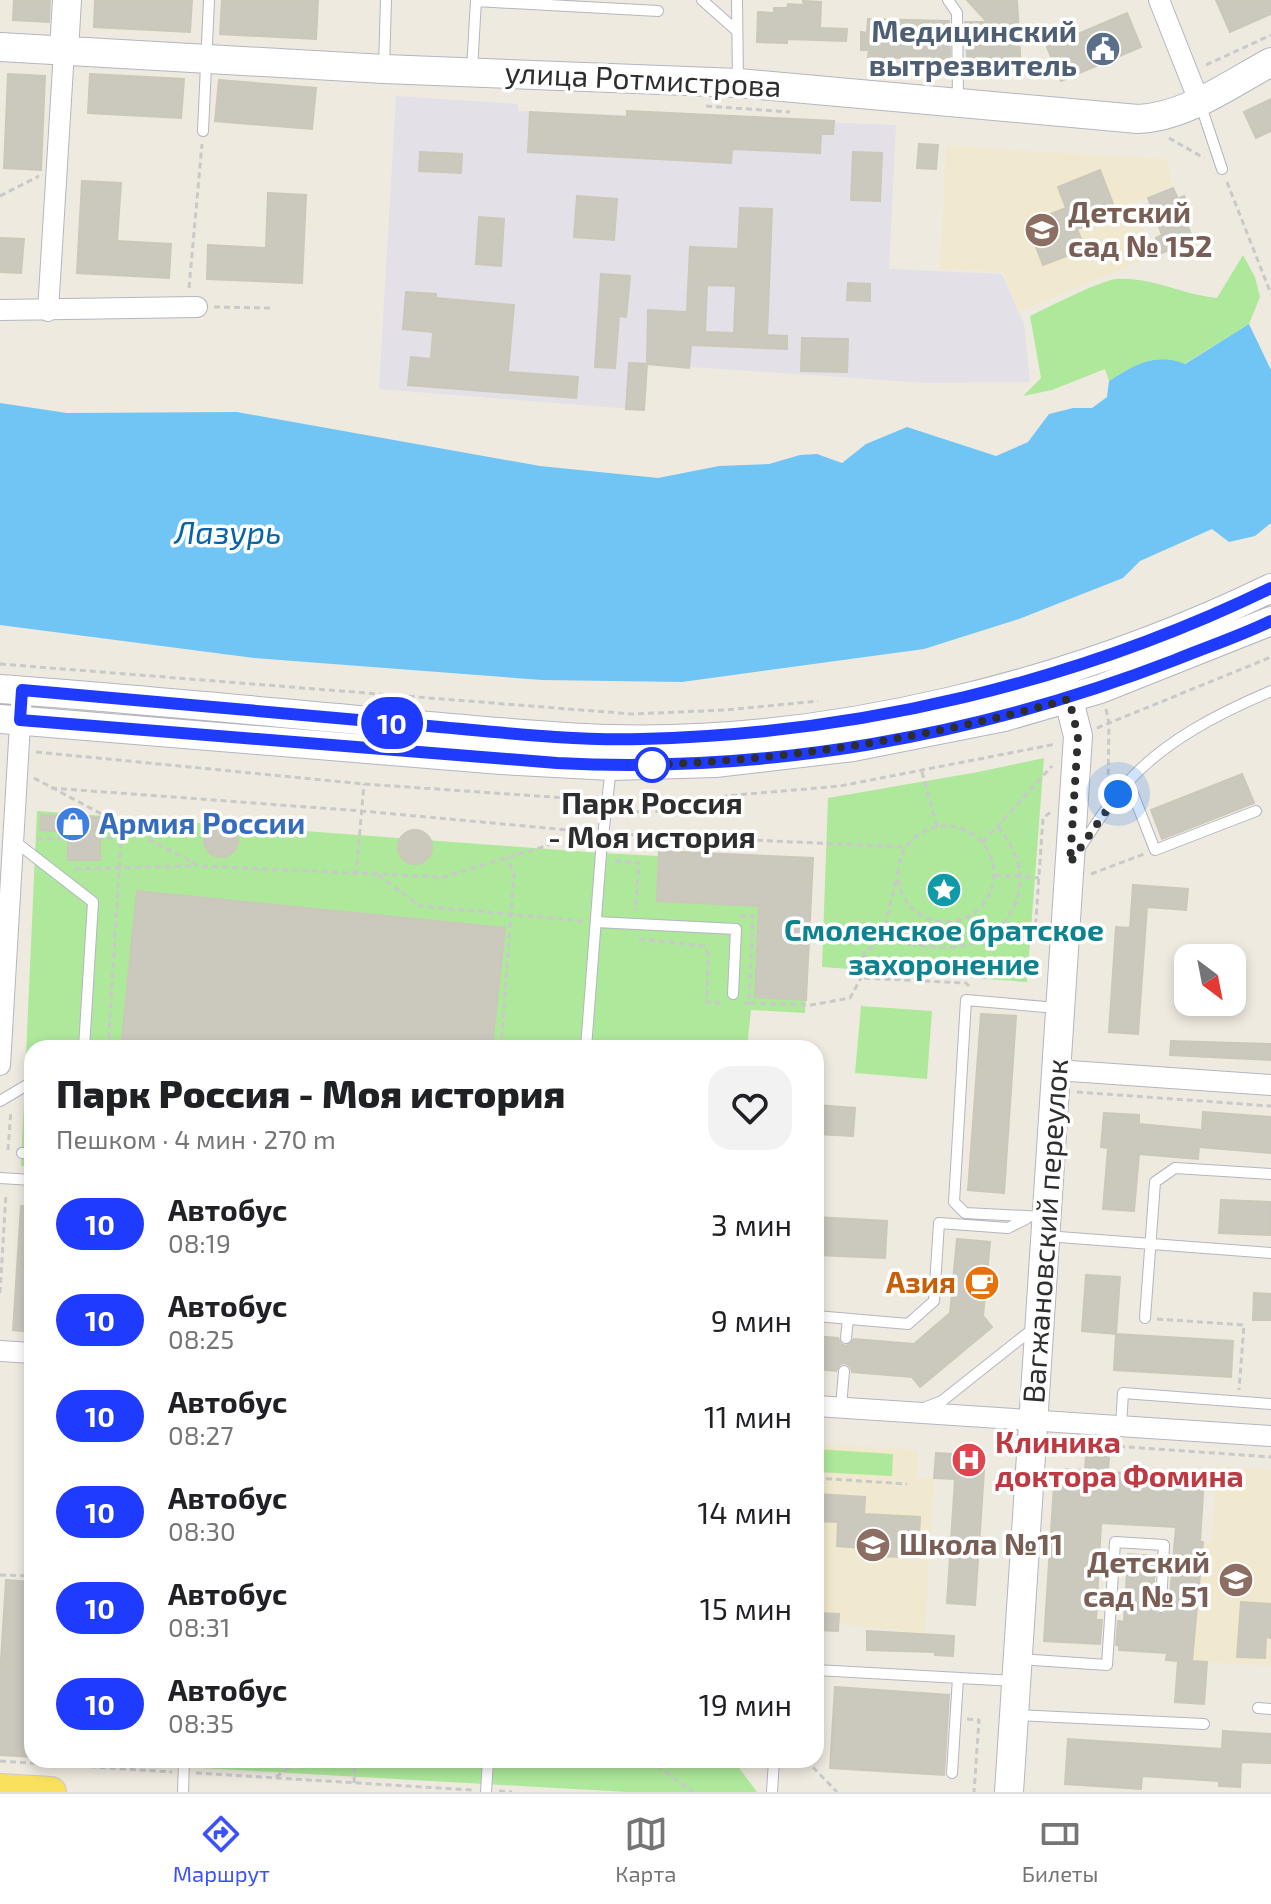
<!DOCTYPE html>
<html lang="ru">
<head>
<meta charset="utf-8">
<style>
  :root { --surface:#fff; --page:#f2f2f2; --text:#202124; --muted:#757577; --line:#e0e0e0; --accent:#3d50ff }
  body { margin:0; font-family:"Exo 2",sans-serif; background:var(--page); color:var(--text); height:100vh; display:flex; flex-direction:column; font-size:30px; white-space:nowrap }
  * { box-sizing:border-box; margin:0 }
  p { font-size:26px; color:var(--muted) }
  .icon { flex:none; width:44px; height:44px; fill:none; stroke:currentColor; stroke-width:2; stroke-linecap:round; stroke-linejoin:round }
  .map { position:relative; flex:1; overflow:hidden }
  .panel { position:absolute; left:24px; top:1040px; width:800px; height:728px; display:flex; flex-direction:column; background:var(--surface); border-radius:24px; box-shadow:0 4px 12px #0003 }
  .panel>* { flex:none }
  .badge { padding:0 16px; border-radius:26px; font-size:28px; line-height:52px }
  .needle { width:52px; rotate:148deg }
  .controls { position:absolute; left:1174px; top:944px; display:grid; gap:16px }
  .controls a { display:grid; place-items:center; width:72px; height:72px; border-radius:16px; background:var(--surface); box-shadow:0 4px 12px #0003; font-size:40px }
  .you { position:absolute; width:40px; height:40px; margin:-20px; border:6px solid #fff; border-radius:50%; background:#1a73e8; box-shadow:0 0 0 12px #1a73e833 }
  .map>.badge { position:absolute; translate:-50% -50%; box-shadow:0 0 0 4px #fff }
  .round { display:grid; place-items:center; flex:none; width:84px; height:84px; border-radius:24px; background:var(--page) }
  .summary { display:flex; align-items:center; justify-content:space-between; height:136px; padding:0 32px }
  h1 { font-size:38px; font-weight:800; line-height:60px }
  ul { padding:0; list-style:none }
  li { display:flex; align-items:center; gap:24px; height:96px; padding:0 32px }
  li div { flex:1 }
  li b { display:block; font-size:30px }
  li em { font-style:normal }
  li .badge { min-width:88px; font-weight:700; text-align:center }
  .tab-bar { display:flex; justify-content:space-around; align-items:center; height:112px; border-top:2px solid var(--line); background:var(--surface); font-size:22px; color:var(--muted) }
  .tab-bar a { display:grid; justify-items:center; gap:4px }
  .tab-bar .current { color:var(--accent) }
  .map>svg:first-child { display:block }
  .industrial { fill:#e3e0e8 }
  .education { fill:#f1e9cf }
  .green { fill:#aee89b }
  .water { fill:#70c5f5 }
  .building { fill:#cbc8be; stroke:#cbc7b9; stroke-width:2; fill-rule:evenodd }
  .lines { fill:none; stroke-linecap:round; stroke-linejoin:round }
  .lane-casing { stroke:#b4b5c1; stroke-width:12 }
  .street-casing { stroke:#b4b5c1; stroke-width:22 }
  .secondary-casing { stroke:#b4b5c1; stroke-width:30 }
  .primary-casing { stroke:#c9c9c9; stroke-width:32 }
  .path { stroke:#c9c9c9; stroke-width:3; stroke-dasharray:6 4; stroke-linecap:butt }
  .lane { stroke:#fff; stroke-width:10 }
  .street { stroke:#fff; stroke-width:20 }
  .secondary { stroke:#fff; stroke-width:28 }
  .primary { stroke:#f7e15d; stroke-width:30 }
  .line-casing { stroke:#fff; stroke-width:18 }
  .line { stroke:#1f3bff; stroke-width:12 }
  .walk { stroke:#2e2e2e; stroke-width:8; stroke-dasharray:0 14.4 }
  .stop-dot { fill:#fff; stroke:#1f3bff; stroke-width:4 }
  .labels { text-anchor:middle; stroke-width:7; stroke-linejoin:round; paint-order:stroke }
  .service-label { font-size:30px; font-weight:bold; fill:#4e5e75; stroke:#fff; text-anchor:end }
  .street-label { font-size:30px; fill:#2e2e2e; stroke:#fff }
  .education-label { font-size:30px; font-weight:bold; fill:#785e54; stroke:#fff; text-anchor:start }
  .stop-label { font-size:30px; font-weight:bold; fill:#2e2e2e; stroke:#fff }
  .shop-label { font-size:30px; font-weight:bold; fill:#366cbe; stroke:#fff; text-anchor:start }
  .culture-label { font-size:30px; font-weight:bold; fill:#0d838f; stroke:#fff }
  .food-label { font-size:30px; font-weight:bold; fill:#c56008; stroke:#fff; text-anchor:end }
  .health-label { font-size:30px; font-weight:bold; fill:#be3a42; stroke:#fff; text-anchor:start }
  .water-label { font-size:32px; font-style:italic; fill:#0762a8; stroke:#fff }
</style>
</head>
<body>
<div class="map">
<svg width="1271" height="1792" viewBox="0 0 1271 1792">
  <rect width="100%" height="100%" fill="#efeae0"/>
  <path class="industrial" d="M396,96l122,8v7l378,14 -7,144 113,5 22,50 6,58 -103,1 -280,-19 -3,46 -265,-21z"/>
  <path class="education" d="M946,146l221,13 5,27 -40,17 22,53 -135,56 -16,-40 -63,-3z
    M816,1443l102,7 -1,28h17l-9,155 -86,-9 1,-10 -24,-2z
    M1217,1466l54,4v196l-79,-5 11,-119 9,-1z"/>
  <path class="green" d="M1243,255l12,22 5,20 -11,27 -65,40c-29,-12 -50,1 -75,17l-4,-12 -53,21 -29,6 18,-18 -11,-62c17,-8 73,-37 87,-37 35,-2 66,16 100,19z
    M1044,758l-17,224 -205,-15 6,-169 150,-26z
    M37,811l564,42 58,3v-5l154,7 -2,50h-9l7,12 -4,93 -54,-3 -4,38h-715v119l-11,-1z
    M861,1006l71,5 -5,68 -72,-6z
    M816,1449l77,5 -1,22 -76,-4z
    M201,1760h537l-1,5 20,27h-130l-426,-24z"/>
  <path class="water" d="M1249,324l22,46v153l-16,13 -26,6 -17,-13 -72,32 -17,17 -104,41 -95,30 -242,33 -140,-2 -288,-22 -254,-33v-222l67,10 170,-1 303,54 118,12 61,-12 50,-2 31,-9 17,-1 25,9 24,-19 41,-17 89,29 32,-14 21,-28 24,-6h19l15,-11 2,-16c25,-16 46,-29 76,-17z"/>
  <path class="building" d="M14,0h36l-1,22 -36,-2z
    M95,0h97l-2,32 -96,-5z
    M222,0h96l-2,39 -96,-5z
    M967,0h50l4,71 -34,4 -19,-1 -3,-52h22z
    M1216,0h55v14l-41,18z
    M803,1l18,1 -1,26 27,1 -1,12 -59,-2v4l-30,-1 1,-30 16,1v-5h13l1,-4 16,1z
    M1127,13l14,34 -80,34 -14,-34z
    M868,19l81,2 1,38 -82,-2 1,-7h-8v-18l6,1z
    M8,74l37,2 -4,94 -37,-2z
    M90,74l94,5 -3,39 -93,-5z
    M219,80l97,8 -4,41 -97,-8z
    M1271,99v32l-15,7 -12,-26z
    M627,111l207,10 -1,13h-12l-1,19 -88,-4 -1,14 -203,-11 2,-40 97,5z
    M919,144l19,1 -2,24 -19,-1z
    M420,152l42,2 -1,19 -42,-2z
    M853,152l29,1 -2,48 -29,-1z
    M1100,170l17,44 -40,15 8,20 -42,16 -16,-42 39,-15 -8,-21z
    M82,181l39,2 -4,58 54,3 -2,34 -92,-5z
    M1173,188l5,11 6,-3 6,15 -7,3 14,36 -25,10 -3,-10 -7,3 -6,-15 6,-3 -14,-37z
    M268,193l38,2 -4,88 -95,-4 1,-34 58,3z
    M577,196l40,3 -3,41 -40,-3z
    M740,208l32,1 -5,126 20,1v13l-96,-4 -2,23 -42,-4 1,-54 39,2 3,-65 48,2zM707,285l29,1 -2,47 -29,-1z
    M479,217l25,2 -3,47 -25,-2z
    M0,238l24,1 -3,34 -21,-1z
    M601,274l29,2 -4,41 -7,-1 -4,52 -20,-1z
    M848,283l22,1v17l-23,-1z
    M406,292l30,2v4l78,7 -6,67 70,5 -2,21 -168,-13 3,-28 20,2 2,-27 -30,-3z
    M802,338l46,1 -1,33 -46,-1z
    M629,363l18,1 -3,46 -18,-1z
    M1242,774l12,29 -92,36 -11,-29z
    M41,815l66,3 -1,15h-6v27h-32v-28l-28,-2z
    M204 840a17 17 0 1 1 34 0a17 17 0 1 1-34 0Z
    M398 847a17 17 0 1 1 34 0a17 17 0 1 1-34 0Z
    M659,851l154,7 -7,142 -51,-3 4,-91 -102,-5z
    M1133,885l55,4 -2,21 -39,-3 -9,127 -29,-2 7,-105 14,1z
    M137,891l368,37 -13,120h-371z
    M981,1014l35,2 -12,177 -36,-3z
    M1171,1041l100,3v16l-101,-5z
    M816,1105l39,3 -2,28 -37,-2z
    M1203,1112l68,5v36l-72,-6 -1,12 -59,-5 -5,57 -31,-2 5,-61 -7,-1 3,-34 35,2v9l63,6z
    M1221,1200l50,2 -1,33 -51,-2z
    M21,1206h11v126l-19,-2z
    M816,1217l71,4 -2,37 -69,-3z
    M957,1239l33,3 -7,74 9,11 -72,60 -8,-10 -60,-5 -1,-5 -6,-4 -5,1 -4,7 -20,-2v-33l22,2 3,6 5,2 8,-7 60,5 36,-31z
    M1086,1275l34,2 -4,57 -34,-3z
    M1254,1293l17,1v26h-18z
    M1116,1334l117,7 -2,36 -117,-7z
    M936,1453l49,3 -10,149 -28,-2 8,-124 -21,-1z
    M1086,1455l23,2 -1,15 96,6 -4,64h3l-11,119 15,1 -3,42 -29,-2 3,-41 -12,-1 1,-7 -48,-3v-5h-3l2,-24 6,1 4,-68 27,2 -2,51 4,7h8l4,-7 7,-80 -75,-4 -5,97h6l-2,24 -56,-3 11,-172 30,1z
    M816,1494l49,3 -1,17 56,3 -2,41 -56,-3 1,-7 -26,-2 1,-24 -22,-1z
    M6,1580l26,2v175l-32,-2v-79z
    M1241,1602l30,2v34l-5,-1 -1,21 -28,-1z
    M816,1613l23,1 -1,17 -22,-1z
    M867,1631l87,5 -1,20 -18,-1v-3l-68,-2z
    M835,1687l114,8 -5,80 -114,-7z
    M1223,1731l48,3v29l-30,-1 -1,25 -21,-1v-5l-77,-5 -1,13 -76,-5 3,-45 154,10z"/>
  <g class="lines">
    <defs>
      <path id="lane" d="M702,0l35,31
        M737,0l1,81
        M948,0l9,13 1,87
        M476,1l182,10
        M384,67l2,-67
        M472,70l4,-70
        M1200,103l22,66
        M203,131l6,-131
        M1128,781l27,69 101,-39
        M13,840l80,62 -9,146
        M1079,849c15,-22 29,-45 47,-65 38,-43 93,-71 145,-93
        M596,922l140,7 -3,65
        M586,1048l15,-195 10,-85
        M0,1101l32,-19
        M22,1153l10,1
        M0,1178l32,2
        M1044,1217l-79,-4 -11,-11 12,-202 91,8
        M1046,1236l225,17
        M816,1316l92,8 26,-23 5,-78 69,5 18,-9
        M1145,1318l10,-136 20,-14 96,6
        M846,1338l2,-19
        M841,1407l3,-36
        M921,1409l21,-8 92,-73
        M1121,1426l2,-33 148,11
        M1019,1659l88,6 8,-123 49,3 -3,62
        M816,1670l198,11
        M1258,1708l13,1
        M1016,1715l188,9
        M952,1773l6,-95
        M183,1792l1,-32
        M486,1792l2,-32
        M772,1792l2,-32"/>
      <path id="street" d="M1159,0l40,101
        M0,310l197,-3
        M48,311l16,-260
        M0,1065l22,-375
        M1056,1070l215,15
        M0,1351l32,2
        M816,1406l455,30"/>
      <path id="secondary" d="M0,47l384,22 354,14 400,36c48,-2 92,-35 133,-57
        M64,51l3,-51
        M0,689c139,10 277,24 415,36 65,5 130,12 195,14 221,6 463,-55 661,-151
        M0,719l501,41 110,6 104,-3 138,-16 151,-30 96,-28 171,-68
        M1009,1792l69,-1056 -14,-56"/>
      <path id="primary" d="M0,1789l51,3"/>
    </defs>
    <use href="#lane" class="lane-casing"/>
    <use href="#street" class="street-casing"/>
    <use href="#secondary" class="secondary-casing"/>
    <use href="#primary" class="primary-casing"/>
    <path class="path" d="M1206,65l65,-30
      M706,106l84,6
      M1169,138l35,20
      M1227,182l44,112
      M0,196l39,-20
      M189,288l13,-144
      M214,307l57,1
      M0,664l632,50 94,-4 92,-9
      M1106,709l3,14 -1,62
      M1097,728l174,-71
      M36,752l328,32 217,15 12,12
      M922,772l15,54
      M34,778l165,88 244,11 146,-44
      M51,788l311,23 228,21
      M617,817l7,-5 77,-1 24,-15 115,-10 216,-42
      M898 874a48 48 0 1 1 96 0a48 48 0 1 1-96 0Z
      M617,834l289,13
      M37,839l85,-1
      M983,842l69,-76
      M615,861l24,2 -4,48
      M75,869l120,-3
      M1091,874l53,-20
      M356,875l8,-91
      M378,875l42,31 163,15
      M995,875l44,3
      M896,881l-15,59c28,3 59,11 86,5 31,-7 54,-37 53,-68 0,-19 -11,-37 -22,-50
      M740,916h13l-4,87h-5
      M639,939l65,7 4,8 -1,48 17,1
      M881,940l-17,13 -3,25 105,5 3,3
      M1043,941l-8,-7 8,-116 8,-6
      M750,1003l61,2 39,-7 11,-20
      M108,1048l14,-224
      M501,1048l13,-175 -7,-15
      M1077,1092l194,14
      M8,1150l3,-40
      M0,1293l6,-100
      M1157,1319l87,6 -5,65
      M1099,1445l172,12
      M816,1478l91,6
      M0,1575l32,1
      M967,1719l12,1 -5,72
      M649,1760l44,32
      M806,1760l31,32
      M0,1761l172,11
      M196,1773l276,17
      M276,1777l23,-17
      M354,1783l1,-23
      M499,1791l13,1"/>
    <use href="#lane" class="lane"/>
    <use href="#street" class="street"/>
    <use href="#secondary" class="secondary"/>
    <use href="#primary" class="primary"/>
  </g>
  <g class="lines">
    <defs>
      <path id="line" d="M1271,588c-196,95 -413,146 -630,151 -79,2 -158,-9 -237,-15 -127,-11 -255,-23 -382,-34l-2,30 537,43c211,11 421,-27 618,-103 32,-13 65,-24 96,-39"/>
    </defs>
    <use href="#line" class="line-casing"/>
    <use href="#line" class="line"/>
    <path class="walk" d="M652,765h-6c144,-5 284,-27 423,-66l9,37 -8,127 48,-69"/>
  </g>
  <defs>
    <symbol id="civic-disc" viewBox="-11 -11 22 22"><circle r="9.5" fill="#5c6f8a" stroke="#fff"/><path d="M-.6-6.5H3V-4.5H.6V-3L4-1V1h2V6H-6V1h2V-1L-.6-3ZM-1.2 2.5V6h2.4V2.5Z" fill="#fff"/></symbol>
    <symbol id="school-disc" viewBox="-11 -11 22 22"><circle r="9.5" fill="#8d6e63" stroke="#fff"/><path d="M0-5L7-2L0 1L-7-2ZM-4 1L0 2.5L4 1V4Q0 6-4 4Z" fill="#fff"/></symbol>
    <symbol id="shop-disc" viewBox="-11 -11 22 22"><circle r="9.5" fill="#3f7fe0" stroke="#fff"/><path d="M-5-2.5h2.3a2.7 3.5 0 0 1 5.4 0H5L5.5 6h-11ZM-1.5-2.5h3a1.5 2.3 0 0 0-3 0Z" fill="#fff"/></symbol>
    <symbol id="sight-disc" viewBox="-11 -11 22 22"><circle r="9.5" fill="#0f9aa8" stroke="#fff"/><path d="M0-6L1.8-2.2L6-1.7L2.9 1.2L3.7 5.4L0 3.3L-3.7 5.4L-2.9 1.2L-6-1.7L-1.8-2.2Z" fill="#fff"/></symbol>
    <symbol id="cafe-disc" viewBox="-11 -11 22 22"><circle r="9.5" fill="#e8710a" stroke="#fff"/><path d="M-5.5-4.5H6V0H3Q3 3.5 0 3.5H-2.5Q-5.5 3.5-5.5 0ZM3-3.2v2h1.7v-2ZM-6 4.5H4V6H-6Z" fill="#fff"/></symbol>
    <symbol id="hospital-disc" viewBox="-11 -11 22 22"><circle r="9.5" fill="#e0444e" stroke="#fff"/><path d="M-5-5h3v3.5h4V-5h3V5h-3V1.5h-4V5h-3Z" fill="#fff"/></symbol>
  </defs>
  <g fill-rule="evenodd">
    <use href="#civic-disc" x="1083" y="29" width="40" height="40"/>
    <use href="#school-disc" x="1022" y="210" width="40" height="40"/>
    <use href="#shop-disc" x="53" y="804" width="40" height="40"/>
    <use href="#sight-disc" x="924" y="870" width="40" height="40"/>
    <use href="#cafe-disc" x="962" y="1263" width="40" height="40"/>
    <use href="#hospital-disc" x="949" y="1440" width="40" height="40"/>
    <use href="#school-disc" x="853" y="1525" width="40" height="40"/>
    <use href="#school-disc" x="1216" y="1560" width="40" height="40"/>
  </g>
  <circle class="stop-dot" cx="652" cy="765" r="16"/>
  <g class="labels">
    <g class="service-label">
      <text x="1077" y="42">Медицинский<tspan x="1077" dy="34">вытрезвитель</tspan></text>
    </g>
    <g class="street-label">
      <text transform="translate(643 80) rotate(3)" y="10">улица Ротмистрова</text>
      <text transform="translate(1046 1231) rotate(-86)" y="10">Вагжановский переулок</text>
    </g>
    <g class="education-label">
      <text x="1068" y="223">Детский<tspan x="1068" dy="34">сад № 152</tspan></text>
      <text x="899" y="1555">Школа №11</text>
      <text x="1210" y="1573" text-anchor="end">Детский<tspan x="1210" dy="34">сад № 51</tspan></text>
    </g>
    <g class="stop-label">
      <text x="652" y="814">Парк Россия<tspan x="652" dy="34">- Моя история</tspan></text>
    </g>
    <g class="shop-label">
      <text x="99" y="834">Армия России</text>
    </g>
    <g class="culture-label">
      <text x="944" y="941">Смоленское братское<tspan x="944" dy="34">захоронение</tspan></text>
    </g>
    <g class="food-label">
      <text x="956" y="1293">Азия</text>
    </g>
    <g class="health-label">
      <text x="995" y="1453">Клиника<tspan x="995" dy="34">доктора Фомина</tspan></text>
    </g>
    <g class="water-label">
      <text x="228" y="544">Лазурь</text>
    </g>
  </g>
</svg>
<div class="controls">
<a><svg class="needle" viewBox="-14 -14 28 28"><path d="M0-13l5 13h-10z" fill="#e53935"/><path d="M0 13l5-13h-10z" fill="#757577"/></svg></a>
</div>
<div class="you" style="left:1118px;top:794px"></div>
<b class="badge" style="left:392px;top:723px;background:#1f3bff;color:#fff">10</b>
<section class="panel">
<div class="summary"><div><h1>Парк Россия - Моя история</h1><p>Пешком · 4 мин · 270 m</p></div><a class="round"><svg class="icon" aria-label="heart" viewBox="0 0 24 24"><path d="M12 20l-8-8c-3-5 5-10 8-4 3-6 11-1 8 4z"/></svg></a></div>
<ul>
<li><span class="badge" style="background:#1f3bff;color:#fff">10</span><div><b>Автобус</b><p>08:19</p></div><em>3 мин</em></li>
<li><span class="badge" style="background:#1f3bff;color:#fff">10</span><div><b>Автобус</b><p>08:25</p></div><em>9 мин</em></li>
<li><span class="badge" style="background:#1f3bff;color:#fff">10</span><div><b>Автобус</b><p>08:27</p></div><em>11 мин</em></li>
<li><span class="badge" style="background:#1f3bff;color:#fff">10</span><div><b>Автобус</b><p>08:30</p></div><em>14 мин</em></li>
<li><span class="badge" style="background:#1f3bff;color:#fff">10</span><div><b>Автобус</b><p>08:31</p></div><em>15 мин</em></li>
<li><span class="badge" style="background:#1f3bff;color:#fff">10</span><div><b>Автобус</b><p>08:35</p></div><em>19 мин</em></li>
</ul>
</section>
</div>
<nav class="tab-bar">
<a class="current"><svg class="icon" aria-label="directions" viewBox="0 0 24 24"><path d="M12 3l9 9-9 9-9-9zM9 14v-3h6M13 9l2 2-2 2"/></svg>Маршрут</a>
<a><svg class="icon" aria-label="map" viewBox="0 0 24 24"><path d="M3 6l6-2 6 2 6-2v14l-6 2-6-2-6 2zM9 4v14M15 6v14"/></svg>Карта</a>
<a><svg class="icon" aria-label="tickets" viewBox="0 0 24 24"><path d="M3 7h18v10H3zM15 7v10"/></svg>Билеты</a>
</nav>
</body>
</html>
